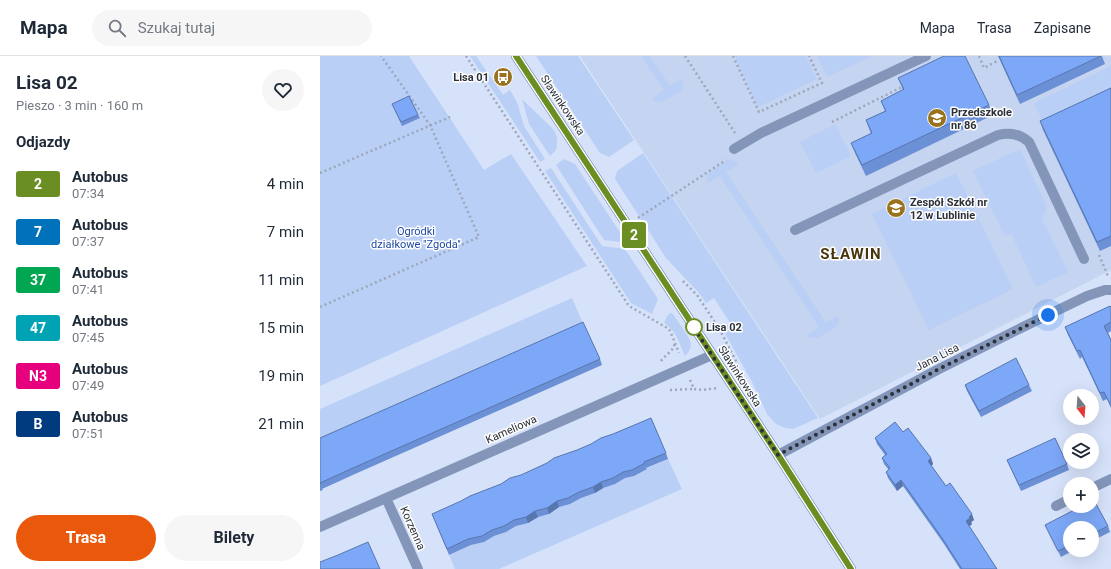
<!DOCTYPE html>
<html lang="pl">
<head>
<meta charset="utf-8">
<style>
  :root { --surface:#fff; --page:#f6f6f7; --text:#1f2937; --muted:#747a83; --line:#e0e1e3; --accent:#ea580c }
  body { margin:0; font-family:Roboto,sans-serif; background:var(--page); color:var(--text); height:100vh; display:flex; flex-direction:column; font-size:15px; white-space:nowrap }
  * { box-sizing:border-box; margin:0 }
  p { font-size:13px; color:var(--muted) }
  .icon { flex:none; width:22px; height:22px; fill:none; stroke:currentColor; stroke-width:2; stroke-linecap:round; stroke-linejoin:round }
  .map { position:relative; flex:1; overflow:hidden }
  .drawer { display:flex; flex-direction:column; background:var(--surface); width:320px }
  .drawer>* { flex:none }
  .badge { padding:0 8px; border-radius:3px; font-size:14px; line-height:26px }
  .needle { width:26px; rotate:163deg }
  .tools { position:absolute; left:743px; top:333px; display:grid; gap:8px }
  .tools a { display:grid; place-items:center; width:36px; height:36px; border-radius:50%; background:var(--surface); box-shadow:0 4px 16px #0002; font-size:20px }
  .you { position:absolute; width:20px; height:20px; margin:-10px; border:3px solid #fff; border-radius:50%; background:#1a73e8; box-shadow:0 0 0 6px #1a73e833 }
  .map>.badge { position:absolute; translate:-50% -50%; box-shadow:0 0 0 2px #fff }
  h2 { padding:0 16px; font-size:15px; line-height:36px }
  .round { display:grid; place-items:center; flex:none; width:42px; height:42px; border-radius:21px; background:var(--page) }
  .headline { display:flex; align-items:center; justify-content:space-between; height:68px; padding:0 16px }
  h1 { font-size:19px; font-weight:700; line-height:30px }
  .cta { display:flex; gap:8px; margin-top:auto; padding:8px 16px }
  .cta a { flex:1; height:46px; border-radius:24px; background:var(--accent); color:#fff; font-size:16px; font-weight:700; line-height:46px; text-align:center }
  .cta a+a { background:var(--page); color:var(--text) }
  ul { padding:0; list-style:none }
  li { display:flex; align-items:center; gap:12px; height:48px; padding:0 16px }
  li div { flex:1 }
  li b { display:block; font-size:15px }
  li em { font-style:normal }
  li .badge { min-width:44px; font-weight:700; text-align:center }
  header { display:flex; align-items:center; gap:24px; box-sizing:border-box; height:56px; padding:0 20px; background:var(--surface); border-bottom:1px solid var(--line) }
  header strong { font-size:19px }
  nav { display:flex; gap:22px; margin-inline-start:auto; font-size:14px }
  .search { width:280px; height:36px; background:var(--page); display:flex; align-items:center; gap:10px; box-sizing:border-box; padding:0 14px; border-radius:22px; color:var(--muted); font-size:15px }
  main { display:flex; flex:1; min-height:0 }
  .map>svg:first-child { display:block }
  .built { fill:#c5d4f0 }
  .green { fill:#b9cff6 }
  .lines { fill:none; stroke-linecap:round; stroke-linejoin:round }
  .path { stroke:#9da7b9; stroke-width:2.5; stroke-dasharray:2 3; stroke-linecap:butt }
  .lane { stroke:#8396b9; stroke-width:10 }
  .street { stroke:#8396b9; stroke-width:10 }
  .secondary { stroke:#5671a4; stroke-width:10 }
  .wall { fill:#6c90d5 }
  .shaded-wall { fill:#5876ae }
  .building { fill:#7da8f8; stroke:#5876ae }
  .line-casing { stroke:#fff; stroke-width:9 }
  .line { stroke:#6b8e23; stroke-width:6 }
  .walk { stroke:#2c3139; stroke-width:4; stroke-dasharray:0 7.2 }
  .stop-dot { fill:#fff; stroke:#6b8e23; stroke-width:2 }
  .labels { text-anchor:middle; stroke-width:3; stroke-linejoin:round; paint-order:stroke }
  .poi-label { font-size:11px; font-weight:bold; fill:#2c3139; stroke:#fff; text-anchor:start }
  .street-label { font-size:11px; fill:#2c3139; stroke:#fff }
  .park-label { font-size:11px; fill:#1c48a4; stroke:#fff }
  .stop-label { font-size:11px; font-weight:bold; fill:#2c3139; stroke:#fff; text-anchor:start }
  .district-label { font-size:15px; font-weight:bold; letter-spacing:1px; fill:#47340d; stroke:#fff }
</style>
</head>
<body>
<header>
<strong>Mapa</strong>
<div class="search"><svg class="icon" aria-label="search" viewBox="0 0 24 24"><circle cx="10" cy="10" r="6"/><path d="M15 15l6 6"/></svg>Szukaj tutaj</div>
<nav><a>Mapa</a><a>Trasa</a><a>Zapisane</a></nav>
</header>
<main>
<section class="drawer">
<div class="headline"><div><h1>Lisa 02</h1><p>Pieszo · 3 min · 160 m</p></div><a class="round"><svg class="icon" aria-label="heart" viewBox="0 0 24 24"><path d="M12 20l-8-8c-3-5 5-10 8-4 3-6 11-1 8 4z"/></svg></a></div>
<h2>Odjazdy</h2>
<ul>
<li><span class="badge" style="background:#6b8e23;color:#fff">2</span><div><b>Autobus</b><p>07:34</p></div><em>4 min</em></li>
<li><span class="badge" style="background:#0072bc;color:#fff">7</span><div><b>Autobus</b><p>07:37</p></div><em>7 min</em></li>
<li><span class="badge" style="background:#00a651;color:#fff">37</span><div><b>Autobus</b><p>07:41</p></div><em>11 min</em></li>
<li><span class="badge" style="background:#00a3b4;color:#fff">47</span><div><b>Autobus</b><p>07:45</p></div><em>15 min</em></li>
<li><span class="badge" style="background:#e6007e;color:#fff">N3</span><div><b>Autobus</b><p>07:49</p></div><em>19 min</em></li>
<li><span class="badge" style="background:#003b80;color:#fff">B</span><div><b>Autobus</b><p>07:51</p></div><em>21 min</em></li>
</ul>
<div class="cta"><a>Trasa</a><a>Bilety</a></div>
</section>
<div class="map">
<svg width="791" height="513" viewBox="0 0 791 513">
  <rect width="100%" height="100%" fill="#d6e2f9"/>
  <path class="built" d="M260,0h531v214l-291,149z"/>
  <path class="green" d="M0,0h89l75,114 27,-16 76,112 -267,120z
    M150,0h6l27,39 7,-5 7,12 7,24 21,33 -5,3z
    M216,0h42l56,84 -25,17 -9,-4z
    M321,0h9l20,30 12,-7c7,11 -11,18 -19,22 -5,2 -8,2 -11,-2l12,-9z
    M415,0h71l11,23 -59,28z
    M497,0h55l-45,21z
    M791,10v30l-65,32 -12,-25z
    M202,43l30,29c6,7 6,13 4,22l-6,6 -21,-32z
    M515,68l16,32 -35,17 -16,-31z
    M700,93l26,56v5l-4,9 26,53 -32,15 -25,-54 -6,3 -32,-65z
    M323,97l175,265 -25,11 -8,-1 -9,-4 -9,-10 -15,-32 -30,-54 8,-5 -16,-25 -8,5 -7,-10 -33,-35 -51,-79 2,-8z
    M244,103l11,5 52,79 -23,-3 -48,-75z
    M409,104l7,1 2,3 -12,8 100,151 11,-7c2,3 2,6 1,9 -8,5 -24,20 -31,10l12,-8 -99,-151 -12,7c-1,-3 -2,-6 1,-10 3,-4 15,-11 20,-13z
    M231,112l51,78 23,3 33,50 -6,15 -21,-11 -86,-132z
    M636,117l57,116 -84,41 -57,-116z
    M252,242l13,30 -265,117v-36z
    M350,257h2c4,5 7,10 11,16 6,9 13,17 2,27 -6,-13 -8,-25 -21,-33l3,-7z
    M348,403l14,30 -183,80h-44l-6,-14z"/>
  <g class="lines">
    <path class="path" d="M146,0l163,250 40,23 2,4 8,20
      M365,0l50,77
      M413,0l26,56 63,-29 -13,-27
      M659,0l5,12 15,-8
      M512,66l72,-36
      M0,117l130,-56
      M318,162l88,-58
      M779,199l9,21
      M363,225l14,14 23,35 18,35
      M0,251l159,-70 -49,-112 -49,-69
      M341,305c5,-7 12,-9 14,-18
      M370,324l4,9 9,1 14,-2
      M350,334l23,-1"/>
    <path class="lane" d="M414,93l27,-16 165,-77
      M475,174l203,-95c12,-3 22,-1 31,7l55,117
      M772,432l19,-9
      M736,450l14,-7"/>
    <path class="street" d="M458,399l161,-86 84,-42 64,-31 18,-6h6
      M66,442l32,71
      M0,471l392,-172"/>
    <path class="secondary" d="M196,0l79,120 183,279 73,114"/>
  </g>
  <path class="wall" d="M678,0h104l3,8 -85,40z
    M578,22l91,27 4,10 -127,61 -11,-23 -4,-10 20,-9 -5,-14 19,-9 -4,-10 22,-11z
    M791,32v158l-11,5 -57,-121 -3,-9z
    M72,48l26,11 2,3 -18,8z
    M791,251v24l-3,2 3,7v68l-4,-9 -4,2 -21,-44 -2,2 -12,-24 -3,-8z
    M280,303l2,6 -247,109 -33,15 1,1 -3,1v-53z
    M645,329h64l3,6 -51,26 -14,-26z
    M583,376l28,26 2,6 -2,2 15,20 28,34 -3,2 1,2 -3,3 28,42h-37l-16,-25 -41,-58 -6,5 -9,-13 -2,-6 3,-2 -5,-6 -2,-6 3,-3 -8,-11 -2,-6z
    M346,397l2,6 -22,9 1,1 -13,7 -9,2 -10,6 -12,4 -8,5 -14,5 -11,6 -11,3 -10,7 -11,3 -10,6 -12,3 -10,6 -12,4 -10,6 -13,3 -22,10 -17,-41z
    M687,404l60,4 2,6 -48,21z
    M725,469l63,1 2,6 -18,9v-13h-22v22h4l-13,7z"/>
  <path class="shaded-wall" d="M611,402l2,6 -3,3 -2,-6z
    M581,424l2,6 -6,5 -2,-6z
    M281,426l2,6 -8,5 -2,-6z
    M237,445l2,6 -10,7 -2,-6z
    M215,455l3,6 -10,6 -2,-6z
    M652,458l2,6 -3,2 1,2 -4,3 -2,-6 3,-4z"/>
  <path class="building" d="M624,0h21l24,49 -127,60 -11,-22 21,-10 -6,-13 20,-9 -5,-10 23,-12 -6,-11z
    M679,0h102l-84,39z
    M791,32v148l-14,6 -57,-121z
    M89,40l9,19 -17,7 -9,-18z
    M790,250l1,1v15l-7,4 7,14v66l-7,-14 -4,1 -20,-43 -3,1 -12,-24z
    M263,266l17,37 -247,109 -33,15 1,1h-1v-46z
    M696,302l13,27 -50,26 -14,-26z
    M331,362l15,35 -22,9 1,1 -13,7 -9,2 -10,6 -12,4 -8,5 -14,5 -11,6 -11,3 -10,7 -12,3 -9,6 -12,3 -10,6 -12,4 -10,6 -14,3 -21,10 -15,-35 29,-13 9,-5 31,-12 9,-6 11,-3 26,-12 7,-5 23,-8 14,-6 10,-6 12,-4z
    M575,366l8,10 5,-4 23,30 -3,3 18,25 4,-3 22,31 -3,3 1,1 -4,3 31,48h-35l-20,-31 -41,-58 -6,5 -9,-13 4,-4 -8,-10 5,-4 -12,-16z
    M735,382l12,26 -48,21 -12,-25z
    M774,444l14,26 -16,8v-6h-22v17l-12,6 -13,-26 37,-19h10v-5z
    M48,486l12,27h-60v-7l18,-7z"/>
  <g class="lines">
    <defs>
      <path id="line" d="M196,0l79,120 183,279 73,114"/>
    </defs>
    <use href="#line" class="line-casing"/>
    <use href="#line" class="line"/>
    <path class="walk" d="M374,271l-4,-5 88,133 161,-86 109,-54"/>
  </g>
  <defs>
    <symbol id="bus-disc" viewBox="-11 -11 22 22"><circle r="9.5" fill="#98721d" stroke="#fff"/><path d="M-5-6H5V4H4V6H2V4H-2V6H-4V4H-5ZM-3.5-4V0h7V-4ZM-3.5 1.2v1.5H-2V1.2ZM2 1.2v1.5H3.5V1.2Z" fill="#fff"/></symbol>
    <symbol id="school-disc" viewBox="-11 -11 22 22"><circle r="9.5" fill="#98721d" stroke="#fff"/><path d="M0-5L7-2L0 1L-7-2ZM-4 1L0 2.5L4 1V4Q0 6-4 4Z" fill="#fff"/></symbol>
  </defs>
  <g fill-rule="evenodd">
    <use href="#bus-disc" x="172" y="10" width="22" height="22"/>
    <use href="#school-disc" x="606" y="51" width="22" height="22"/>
    <use href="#school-disc" x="565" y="141" width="22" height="22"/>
  </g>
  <circle class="stop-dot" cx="374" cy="271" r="8"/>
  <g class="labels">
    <g class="poi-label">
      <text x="169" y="25" text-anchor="end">Lisa 01</text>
      <text x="631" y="60">Przedszkole<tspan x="631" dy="13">nr 86</tspan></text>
      <text x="590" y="150">Zespół Szkół nr<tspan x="590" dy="13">12 w Lublinie</tspan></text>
    </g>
    <g class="street-label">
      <text transform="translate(243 49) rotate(56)" y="4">Sławinkowska</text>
      <text transform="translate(617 301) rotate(-27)" y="4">Jana Lisa</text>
      <text transform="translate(420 320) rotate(57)" y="4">Sławinkowska</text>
      <text transform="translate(191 373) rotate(-24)" y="4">Kameliowa</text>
      <text transform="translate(93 472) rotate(66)" y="4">Korzenna</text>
    </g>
    <g class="park-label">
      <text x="96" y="179">Ogródki<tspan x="96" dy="13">działkowe "Zgoda"</tspan></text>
    </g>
    <g class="stop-label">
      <text x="386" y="275">Lisa 02</text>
    </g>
    <g class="district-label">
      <text x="531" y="203">SŁAWIN</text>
    </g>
  </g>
</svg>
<div class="tools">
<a><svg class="needle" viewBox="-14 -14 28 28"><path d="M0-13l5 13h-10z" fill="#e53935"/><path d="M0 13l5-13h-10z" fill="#747a83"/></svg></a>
<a><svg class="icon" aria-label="layers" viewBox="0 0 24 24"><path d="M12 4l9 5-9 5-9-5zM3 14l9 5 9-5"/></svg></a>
<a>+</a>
<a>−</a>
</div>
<div class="you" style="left:728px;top:259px"></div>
<b class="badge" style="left:314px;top:179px;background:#6b8e23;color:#fff">2</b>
</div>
</main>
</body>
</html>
